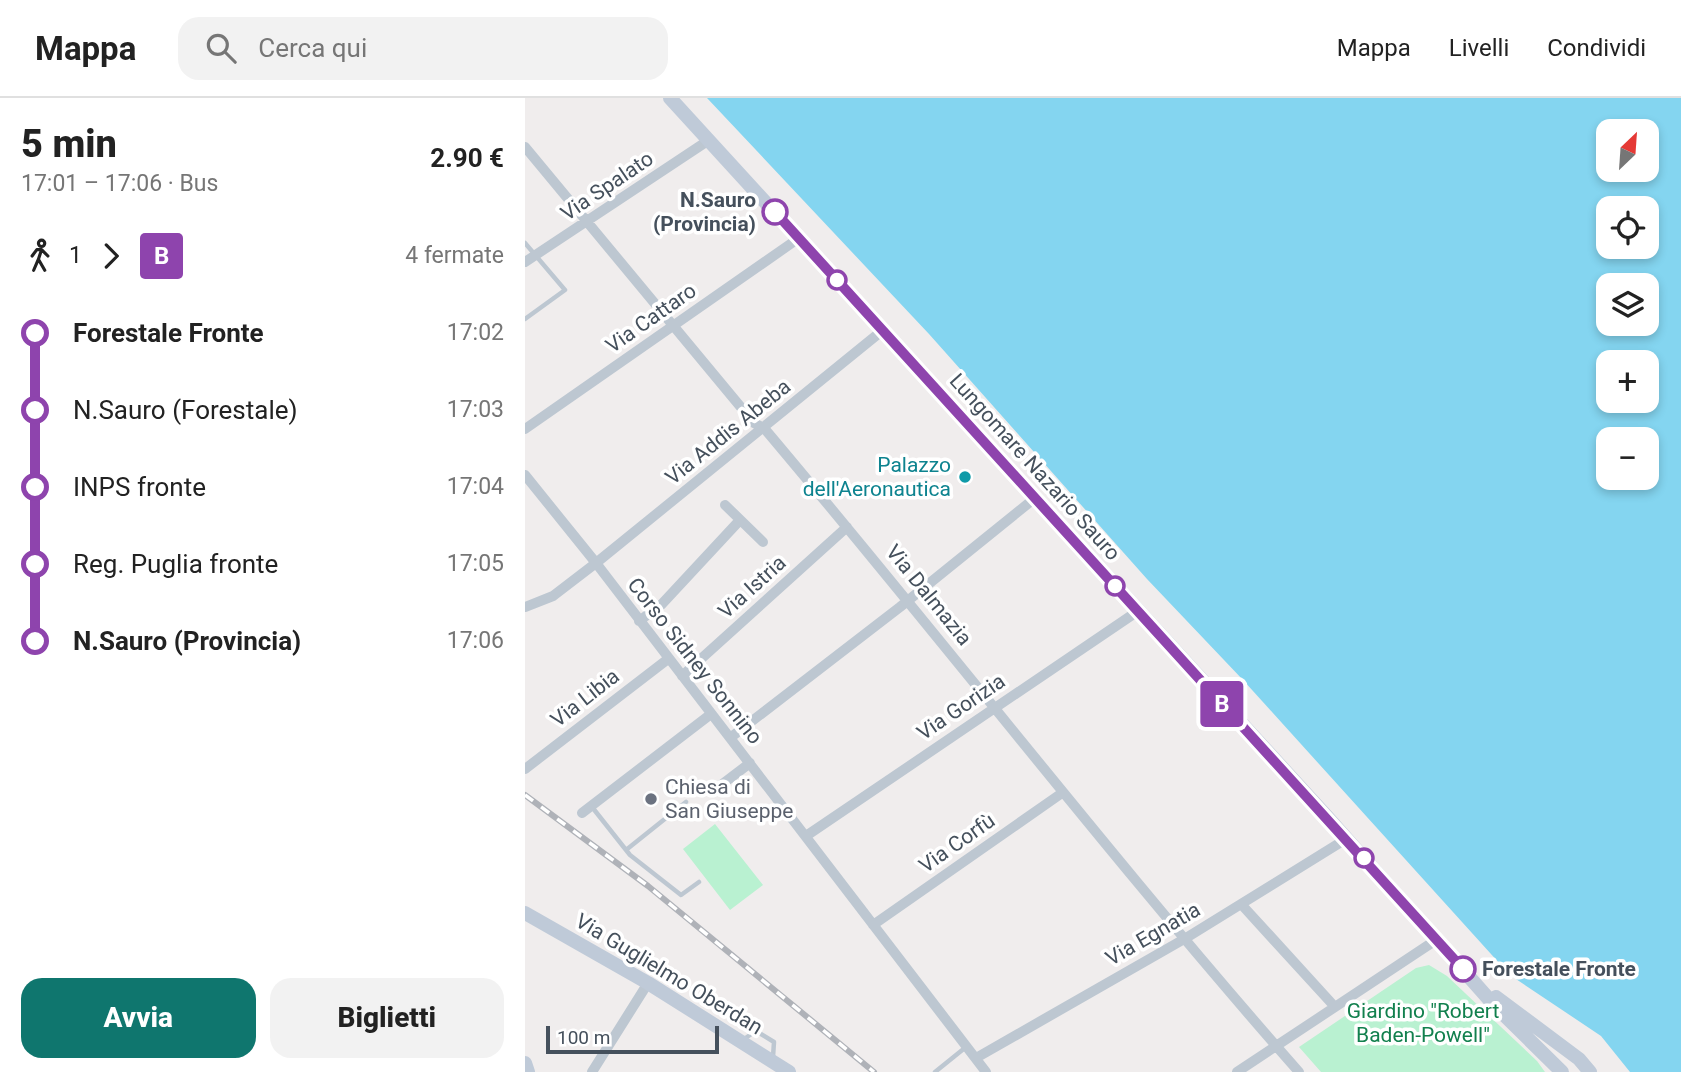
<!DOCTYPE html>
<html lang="it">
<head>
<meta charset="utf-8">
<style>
  :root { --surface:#fff; --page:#f2f2f2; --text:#222; --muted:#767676; --line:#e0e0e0; --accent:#0f766e }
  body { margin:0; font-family:Roboto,sans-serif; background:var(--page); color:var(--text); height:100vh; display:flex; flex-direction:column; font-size:26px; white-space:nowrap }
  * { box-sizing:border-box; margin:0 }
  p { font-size:23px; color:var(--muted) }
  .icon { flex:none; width:38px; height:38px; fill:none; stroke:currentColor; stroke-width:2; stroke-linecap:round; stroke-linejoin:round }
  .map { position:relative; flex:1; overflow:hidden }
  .side { display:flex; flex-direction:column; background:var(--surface); width:525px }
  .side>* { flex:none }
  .badge { padding:0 14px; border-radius:5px; font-size:24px; line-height:46px }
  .needle { width:46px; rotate:25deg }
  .controls { position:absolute; left:1071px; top:21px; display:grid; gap:14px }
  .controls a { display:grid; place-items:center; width:63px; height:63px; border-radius:14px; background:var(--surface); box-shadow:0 4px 10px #0003; font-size:35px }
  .scale { position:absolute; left:21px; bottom:18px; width:173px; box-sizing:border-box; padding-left:7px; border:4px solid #45505c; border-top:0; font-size:19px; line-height:24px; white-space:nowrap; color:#45505c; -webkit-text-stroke:5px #fff; paint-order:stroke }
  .map>.badge { position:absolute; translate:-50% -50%; box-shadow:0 0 0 4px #fff }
  .legs { display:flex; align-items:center; gap:10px; height:77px; padding:0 21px; font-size:23px }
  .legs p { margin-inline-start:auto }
  .overview { display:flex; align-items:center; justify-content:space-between; height:119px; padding:0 21px }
  h1 { font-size:38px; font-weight:800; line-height:52px }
  .primary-button { display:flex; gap:14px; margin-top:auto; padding:14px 21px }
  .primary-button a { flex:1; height:80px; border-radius:21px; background:var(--accent); color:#fff; font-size:28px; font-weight:800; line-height:80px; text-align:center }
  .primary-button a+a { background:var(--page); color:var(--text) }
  ul { padding:0 21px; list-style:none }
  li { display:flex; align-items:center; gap:24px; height:77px; font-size:26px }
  li i { display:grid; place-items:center; width:10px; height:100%; margin:0 9px; background:currentColor }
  li i::after { content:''; width:18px; height:18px; margin:-9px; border:5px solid; border-radius:50%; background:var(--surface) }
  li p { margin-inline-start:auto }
  li:first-child i { background:linear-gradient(#0000 50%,currentColor 0) }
  li:last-child i { background:linear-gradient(currentColor 50%,#0000 0) }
  header { display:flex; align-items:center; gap:42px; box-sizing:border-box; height:98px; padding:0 35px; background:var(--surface); border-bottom:2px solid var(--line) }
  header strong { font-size:33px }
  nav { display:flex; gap:38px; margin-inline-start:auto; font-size:24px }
  .search { width:490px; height:63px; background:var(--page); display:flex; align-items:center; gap:18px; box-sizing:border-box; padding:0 24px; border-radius:21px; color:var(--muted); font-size:26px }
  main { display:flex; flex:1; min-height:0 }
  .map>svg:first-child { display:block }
  .green { fill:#b9f1d1 }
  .water { fill:#84d5f0; fill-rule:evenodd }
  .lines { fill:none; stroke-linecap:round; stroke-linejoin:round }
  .lane { stroke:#bdc7d1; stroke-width:4.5 }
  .street { stroke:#bdc7d1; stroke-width:10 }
  .secondary { stroke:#bfcad8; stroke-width:14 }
  .rail-casing { stroke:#afb2b8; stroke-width:6 }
  .rail { stroke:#fff; stroke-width:3.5; stroke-dasharray:10; stroke-linecap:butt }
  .line-1-casing { stroke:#fff; stroke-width:16 }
  .line-1 { stroke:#8e44ad; stroke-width:10 }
  .stop-1-dot { fill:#fff; stroke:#8e44ad; stroke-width:3.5 }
  .culture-dot { fill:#0f9aa8; stroke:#fff; stroke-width:2.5 }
  .worship-dot { fill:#6b7280; stroke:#fff; stroke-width:2.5 }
  .labels { text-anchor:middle; stroke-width:7; stroke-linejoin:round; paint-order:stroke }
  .street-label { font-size:21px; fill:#45505c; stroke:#fff }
  .stop-label { font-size:21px; font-weight:bold; fill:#45505c; stroke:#fff; text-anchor:end }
  .culture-label { font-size:21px; fill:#0d838f; stroke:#fff; text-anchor:end }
  .worship-label { font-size:21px; fill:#5b616d; stroke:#fff; text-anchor:start }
  .park-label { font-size:21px; fill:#12804e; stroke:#fff }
</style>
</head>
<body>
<header>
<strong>Mappa</strong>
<div class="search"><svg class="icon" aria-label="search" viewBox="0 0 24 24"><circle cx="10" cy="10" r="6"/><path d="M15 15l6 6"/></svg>Cerca qui</div>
<nav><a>Mappa</a><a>Livelli</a><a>Condividi</a></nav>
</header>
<main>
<section class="side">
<div class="overview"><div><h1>5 min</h1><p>17:01 – 17:06 · Bus</p></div><b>2.90 €</b></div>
<div class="legs"><svg class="icon" aria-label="walk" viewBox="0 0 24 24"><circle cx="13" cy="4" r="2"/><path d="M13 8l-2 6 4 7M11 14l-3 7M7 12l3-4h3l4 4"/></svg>1<svg class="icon" aria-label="forward" viewBox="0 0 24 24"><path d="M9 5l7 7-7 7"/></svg><b class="badge" style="background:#8e44ad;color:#fff">B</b><p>4 fermate</p></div>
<ul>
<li><i style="color:#8e44ad"></i><b>Forestale Fronte</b><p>17:02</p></li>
<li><i style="color:#8e44ad"></i><span>N.Sauro (Forestale)</span><p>17:03</p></li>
<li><i style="color:#8e44ad"></i><span>INPS fronte</span><p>17:04</p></li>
<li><i style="color:#8e44ad"></i><span>Reg. Puglia fronte</span><p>17:05</p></li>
<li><i style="color:#8e44ad"></i><b>N.Sauro (Provincia)</b><p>17:06</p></li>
</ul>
<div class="primary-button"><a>Avvia</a><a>Biglietti</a></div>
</section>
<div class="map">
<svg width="1156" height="974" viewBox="0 0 1156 974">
  <rect width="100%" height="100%" fill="#f0eded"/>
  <path class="green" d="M190,726l48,61 -33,25 -47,-61z
    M904,867l18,11 90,85 8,11h-224l-22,-25 117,-79z"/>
  <path class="water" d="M182,0h974v974h-51l-29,-36 -91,-61 -267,-295 -96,-101 -218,-245zM1083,33h39v39h-39zM1083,110h39v39h-39zM1083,187h39v39h-39zM1083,264h39v39h-39zM1083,341h39v39h-39z"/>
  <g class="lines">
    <path class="lane" d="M0,145l40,47 -40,29
      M67,709l38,48 51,40 18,-13
      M101,752l60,-48
      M219,941l12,-8 18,11 -1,15
      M410,974l31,-25"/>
    <path class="street" d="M0,49l229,276 10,5c180,213 350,434 535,644
      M0,164l184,-122
      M0,331l274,-191
      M0,377l71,88 390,509
      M200,407l38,37
      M0,509l28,-11 43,-33 287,-233
      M114,523l22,-16 79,-85
      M157,578l165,-149
      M205,640l170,-131 135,-109
      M0,671l143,-110
      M187,694l38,-29
      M57,715l129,-99
      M281,738l332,-225
      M716,806l94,103
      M348,827l189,-132
      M451,960l210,-120 160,-99
      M67,974l56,-89
      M712,974l199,-132"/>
    <path class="secondary" d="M145,0l659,721 166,187 67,66
      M0,815l123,70 141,89
      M971,899l83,62 11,13
      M0,965l3,9"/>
    <defs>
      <path id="rail" d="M0,697l123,91 226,186"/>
    </defs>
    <use href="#rail" class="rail-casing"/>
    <use href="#rail" class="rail"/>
  </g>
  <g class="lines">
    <defs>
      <path id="line-1" d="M250,114l688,757"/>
    </defs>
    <use href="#line-1" class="line-1-casing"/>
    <use href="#line-1" class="line-1"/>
  </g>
  <g class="stop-1-dot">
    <circle cx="250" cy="114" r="12"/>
    <circle cx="312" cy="182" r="9"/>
    <circle cx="590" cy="488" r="9"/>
    <circle cx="839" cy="760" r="9"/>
    <circle cx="938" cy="871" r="12"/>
  </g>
  <circle class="culture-dot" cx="440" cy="379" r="7"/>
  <circle class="worship-dot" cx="126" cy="701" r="7"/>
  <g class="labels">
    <g class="street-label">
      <text transform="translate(82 88) rotate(-34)" y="7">Via Spalato</text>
      <text transform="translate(126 220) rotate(-35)" y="7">Via Cattaro</text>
      <text transform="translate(203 334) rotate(-39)" y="7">Via Addis Abeba</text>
      <text transform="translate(510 369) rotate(48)" y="7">Lungomare Nazario Sauro</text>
      <text transform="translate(227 489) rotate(-42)" y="7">Via Istria</text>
      <text transform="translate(404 497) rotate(51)" y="7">Via Dalmazia</text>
      <text transform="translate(170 563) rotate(52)" y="7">Corso Sidney Sonnino</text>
      <text transform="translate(60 600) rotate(-38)" y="7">Via Libia</text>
      <text transform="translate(436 609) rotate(-34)" y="7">Via Gorizia</text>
      <text transform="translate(432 745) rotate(-35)" y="7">Via Corfù</text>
      <text transform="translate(628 836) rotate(-30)" y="7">Via Egnatia</text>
      <text transform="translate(144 876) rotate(31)" y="7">Via Guglielmo Oberdan</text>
    </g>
    <g class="stop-label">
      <text x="231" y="109">N.Sauro<tspan x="231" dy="24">(Provincia)</tspan></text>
      <text x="957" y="878" text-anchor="start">Forestale Fronte</text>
    </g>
    <g class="culture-label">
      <text x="426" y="374">Palazzo<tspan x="426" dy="24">dell'Aeronautica</tspan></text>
    </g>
    <g class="worship-label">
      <text x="140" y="696">Chiesa di<tspan x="140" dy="24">San Giuseppe</tspan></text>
    </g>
    <g class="park-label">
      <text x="898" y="920">Giardino "Robert<tspan x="898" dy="24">Baden-Powell"</tspan></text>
    </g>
  </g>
</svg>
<div class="controls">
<a><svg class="needle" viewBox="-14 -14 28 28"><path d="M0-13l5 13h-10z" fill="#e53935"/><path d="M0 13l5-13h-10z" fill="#767676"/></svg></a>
<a><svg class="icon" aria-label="locate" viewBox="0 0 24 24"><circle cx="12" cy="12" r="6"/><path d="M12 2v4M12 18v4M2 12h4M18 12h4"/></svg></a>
<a><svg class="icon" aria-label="layers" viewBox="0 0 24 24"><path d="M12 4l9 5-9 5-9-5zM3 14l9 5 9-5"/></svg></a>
<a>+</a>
<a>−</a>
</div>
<div class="scale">100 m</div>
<b class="badge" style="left:697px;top:606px;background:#8e44ad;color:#fff">B</b>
</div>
</main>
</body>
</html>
